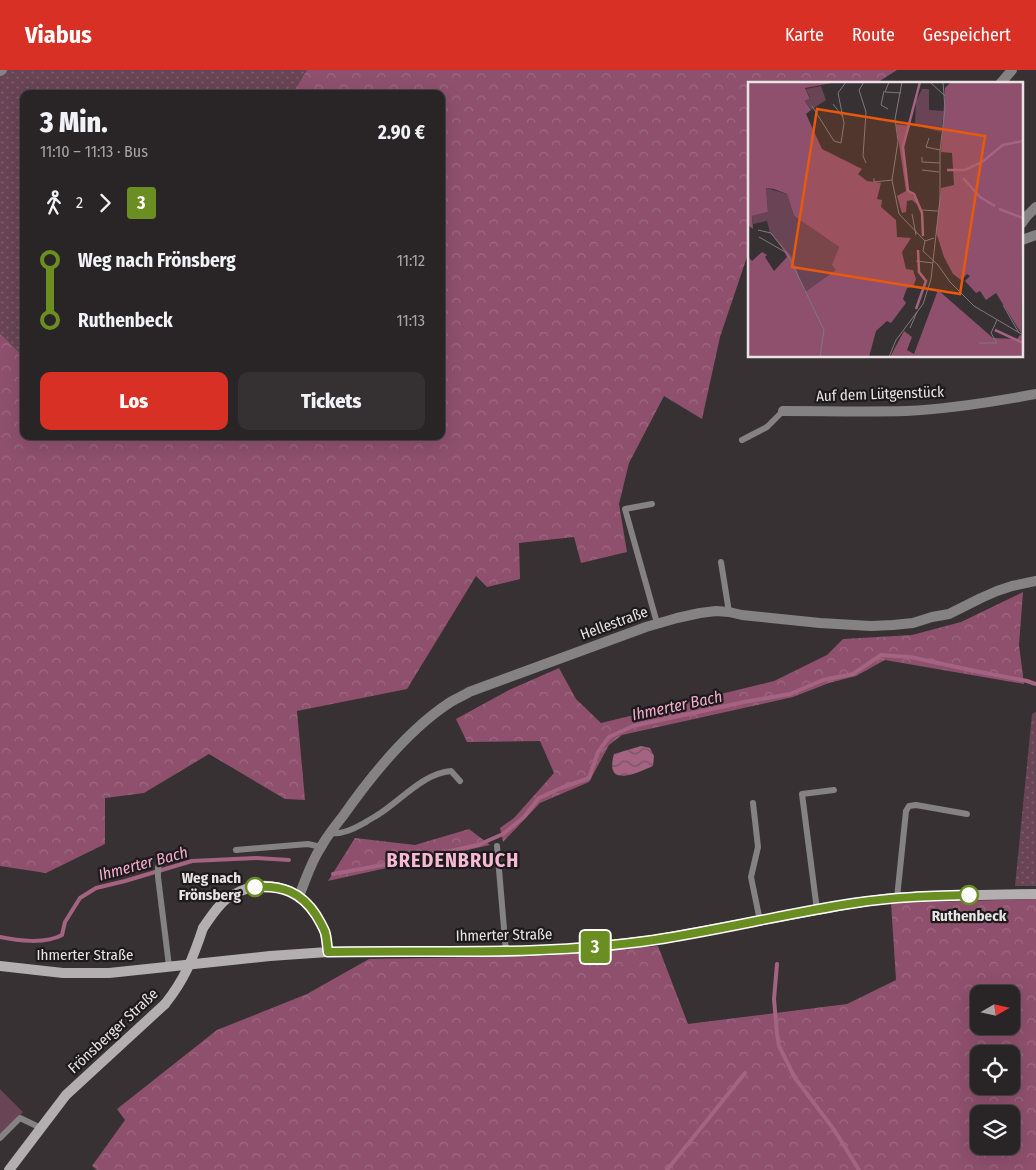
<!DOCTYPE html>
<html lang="de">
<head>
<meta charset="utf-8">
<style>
  :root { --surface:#292526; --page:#353132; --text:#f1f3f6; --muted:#a5a5a7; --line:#454243; --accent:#d93025 }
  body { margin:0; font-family:"Fira Sans Condensed",sans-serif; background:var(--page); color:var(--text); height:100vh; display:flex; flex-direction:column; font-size:19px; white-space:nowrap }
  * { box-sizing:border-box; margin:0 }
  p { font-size:16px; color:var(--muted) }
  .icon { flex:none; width:28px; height:28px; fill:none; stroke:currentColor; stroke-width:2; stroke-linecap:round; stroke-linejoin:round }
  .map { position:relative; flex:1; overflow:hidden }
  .details { position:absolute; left:20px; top:20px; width:425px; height:350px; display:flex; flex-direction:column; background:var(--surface); border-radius:10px; box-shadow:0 5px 20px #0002,0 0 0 1px var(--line) }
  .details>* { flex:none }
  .badge { padding:0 10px; border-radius:4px; font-size:18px; line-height:32px }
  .needle { width:32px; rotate:81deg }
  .fabs { position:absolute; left:970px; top:915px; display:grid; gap:10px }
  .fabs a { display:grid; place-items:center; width:50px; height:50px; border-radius:10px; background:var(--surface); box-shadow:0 5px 20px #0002,0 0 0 1px var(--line); font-size:25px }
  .map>.badge { position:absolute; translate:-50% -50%; box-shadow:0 0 0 2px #fff }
  .legs { display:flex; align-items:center; gap:8px; height:55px; padding:0 20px; font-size:16px }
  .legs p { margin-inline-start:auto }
  .headline { display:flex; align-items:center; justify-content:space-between; height:85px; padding:0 20px }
  h1 { font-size:28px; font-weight:800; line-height:38px }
  .button { display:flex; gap:10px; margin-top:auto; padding:10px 20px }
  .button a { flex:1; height:58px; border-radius:10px; background:var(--accent); color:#fff; font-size:20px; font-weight:800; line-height:58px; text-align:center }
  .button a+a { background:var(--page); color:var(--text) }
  ul { padding:0 20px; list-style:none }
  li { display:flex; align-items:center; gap:18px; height:60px; font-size:19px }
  li i { display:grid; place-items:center; width:8px; height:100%; margin:0 6px; background:currentColor }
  li i::after { content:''; width:12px; height:12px; margin:-6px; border:4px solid; border-radius:50%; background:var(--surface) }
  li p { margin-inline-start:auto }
  li:first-child i { background:linear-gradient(#0000 50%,currentColor 0) }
  li:last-child i { background:linear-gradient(currentColor 50%,#0000 0) }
  header { display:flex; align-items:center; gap:30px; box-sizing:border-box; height:70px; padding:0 25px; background:var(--accent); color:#fff }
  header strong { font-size:24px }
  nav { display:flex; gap:28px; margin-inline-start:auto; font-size:18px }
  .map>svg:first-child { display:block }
  .grass { fill:url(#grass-dots) }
  .forest { fill:url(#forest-crowns); fill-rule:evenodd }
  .pitch { fill:#684455 }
  .water { fill:url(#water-waves) }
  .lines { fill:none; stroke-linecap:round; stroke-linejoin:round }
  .stream { stroke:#a36381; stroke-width:4 }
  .lane { stroke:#858283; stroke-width:6 }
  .street { stroke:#858283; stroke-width:10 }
  .secondary { stroke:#b3aeb0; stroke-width:10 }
  .secondary-bridge { stroke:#b3aeb0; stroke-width:10 }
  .line-1-casing { stroke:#fff; stroke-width:11 }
  .line-1 { stroke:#6b8e23; stroke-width:8 }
  .stop-1-dot { fill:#fff; stroke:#6b8e23; stroke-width:2.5 }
  .labels { text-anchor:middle; stroke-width:4.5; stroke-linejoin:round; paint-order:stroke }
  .street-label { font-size:15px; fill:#e8e4e6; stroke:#1c1a1b }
  .stop-label { font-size:15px; font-weight:bold; fill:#e8e4e6; stroke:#1c1a1b; text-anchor:end }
  .water-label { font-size:16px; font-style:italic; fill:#f6acce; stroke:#1c1a1b }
  .district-label { font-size:20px; font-weight:bold; letter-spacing:1px; fill:#f7b9d4; stroke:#1c1a1b }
  .inset-river { fill:none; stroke:#a36381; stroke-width:2.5 }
  .inset-road { fill:none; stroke:#7e797b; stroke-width:1 }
  .view { fill:#e8590c; fill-opacity:0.15; stroke:#e8590c; stroke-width:2.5 }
  .inset-edge { fill:none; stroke:#e8e4e6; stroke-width:2.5 }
</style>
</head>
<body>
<header>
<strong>Viabus</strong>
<nav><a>Karte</a><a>Route</a><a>Gespeichert</a></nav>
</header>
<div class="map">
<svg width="1036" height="1100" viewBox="0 0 1036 1100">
  <defs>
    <pattern id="grass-dots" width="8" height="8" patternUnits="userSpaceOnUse" patternTransform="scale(1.25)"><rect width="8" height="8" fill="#684455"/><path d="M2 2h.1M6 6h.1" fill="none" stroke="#7e5f6d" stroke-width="1.8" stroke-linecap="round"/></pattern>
    <pattern id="forest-crowns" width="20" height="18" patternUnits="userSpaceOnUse" patternTransform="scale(1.25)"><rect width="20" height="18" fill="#8e506d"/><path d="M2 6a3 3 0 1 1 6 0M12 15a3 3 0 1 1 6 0" fill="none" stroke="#9e6982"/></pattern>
    <pattern id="water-waves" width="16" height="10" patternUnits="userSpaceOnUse" patternTransform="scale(1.25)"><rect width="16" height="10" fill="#a36381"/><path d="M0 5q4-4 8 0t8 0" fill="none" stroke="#795566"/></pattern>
  </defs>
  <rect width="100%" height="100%" fill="#373133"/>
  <path class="grass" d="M7,0h300l-15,24h-268v263l-24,-24v-259z
    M1036,642v174h-21l17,-172z"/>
  <path class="forest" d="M307,0h590l-22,14h-125v164l-30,89 -18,82 -38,-23 -35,67 -10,41 8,48 -46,11 -7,-26 -55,6 1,36 -33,8 -11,-11 -69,113 -110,22 8,89 -20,-1 -76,-45 -65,39 -39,5v46l-59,29 -46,-7v-533l24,24v79h417v-342h-149z
    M1023,522l-4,53 5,39 -139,-24 -29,16 -27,7 -36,14 -171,38 -13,10 -20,37 -49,21 -37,39 -3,-14 14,-10 40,-45 -14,-32 -73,1 -11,-23 53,-29 50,-22 17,31 25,24 173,-42 53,-26 16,-16 69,-4 49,-13z
    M469,759l21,16 -162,36 27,-43 60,7z
    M1036,829v271h-939l-5,-4 33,-46 -8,-11 100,-79 90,-36 62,-35 173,-3 116,-10 30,78 159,-20 49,-24 -5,-77zM979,924h32v32h-32zM979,984h32v32h-32zM979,1044h32v32h-32z"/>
  <path class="pitch" d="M0,1019l23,23 -23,25z"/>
  <path class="water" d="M641,676l9,2 4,8 -1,10c-16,7 -49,23 -39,-12z"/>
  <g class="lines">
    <path class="stream" d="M333,804l61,-11 84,-18 25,-11 21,-17 15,-19 22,-10 28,-10 9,-26 11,-15 24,-11 111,-24 46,-8 33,-14 30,-6 28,-19 29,2 70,15 47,9 9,3
      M0,867c18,4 46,7 62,-2l3,-13 15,-24 16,-10 29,-7 67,-20 64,-3 33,2
      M777,894l-3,35 3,35 2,12 16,32 40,53 24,39
      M667,1100l78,-97"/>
    <path class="lane" d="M742,370l25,-13 16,-16
      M652,434l-27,5 32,114
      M721,492l8,50
      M753,733l5,44 -7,30 9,44
      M330,763c13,2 25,-5 36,-11 4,-3 9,-5 13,-8 22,-14 45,-41 72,-43l9,10
      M497,776l9,106
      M236,780l72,-6 13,3
      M164,789l-6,8v10l11,89
      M897,828l9,-87 3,-5 7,-1 51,9
      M817,840l-15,-116 32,-4
      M0,1068l20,-20 21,10"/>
    <path class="street" d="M0,1l2,-1
      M1000,14l12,-14
      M1022,153l4,-6 10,-10
      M1022,170l14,-5
      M783,341c41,0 82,1 123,0 44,-2 87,-9 130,-17
      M299,826c7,-17 12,-34 22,-49 6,-11 14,-21 22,-31 28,-40 65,-86 106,-113 6,-4 14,-7 20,-11l177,-65 31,-9 23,-5 16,-2 13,1 13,3 29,3 49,5 51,3 22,-1 20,-2 19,-6 17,-3 32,-16 16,-7 15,-5 24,-5"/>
    <path class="secondary" d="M203,858c7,-10 13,-20 22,-28 34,-25 76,-16 95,22 2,4 4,7 5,11 2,6 2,13 3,19
      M0,896l63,7h46l161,-17 58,-4 100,-1 78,1 78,-4 70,-8 201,-37 37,-5 37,-2 107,-2
      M9,1100l57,-75 99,-91"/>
    <path class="secondary-bridge" d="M165,934c20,-25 28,-46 38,-76"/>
  </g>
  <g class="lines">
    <defs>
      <path id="line-1" d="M255,817c27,-2 46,5 61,28 3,5 7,12 9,17 2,7 2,14 3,20 109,-2 218,4 326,-12 67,-10 134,-27 201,-37 38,-6 76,-7 114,-8"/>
    </defs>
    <use href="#line-1" class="line-1-casing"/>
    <use href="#line-1" class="line-1"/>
  </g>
  <g class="stop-1-dot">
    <circle cx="255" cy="817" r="9"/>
    <circle cx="969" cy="825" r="9"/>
  </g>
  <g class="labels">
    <g class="street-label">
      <text transform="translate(880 324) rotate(-2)" y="5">Auf dem Lütgenstück</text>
      <text transform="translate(614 553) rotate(-20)" y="5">Hellestraße</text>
      <text transform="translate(504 865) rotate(-1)" y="5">Ihmerter Straße</text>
      <text x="85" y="890">Ihmerter Straße</text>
      <text transform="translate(113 961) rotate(-43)" y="5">Frönsberger Straße</text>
    </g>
    <g class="stop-label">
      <text x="241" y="813">Weg nach<tspan x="241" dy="17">Frönsberg</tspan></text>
      <text x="969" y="851" text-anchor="middle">Ruthenbeck</text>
    </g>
    <g class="water-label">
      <text transform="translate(677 635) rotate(-12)" y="6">Ihmerter Bach</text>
      <text transform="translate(143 793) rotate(-15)" y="6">Ihmerter Bach</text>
    </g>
    <g class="district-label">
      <text x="453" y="797">BREDENBRUCH</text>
    </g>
  </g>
  <g transform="translate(748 12)">
    <rect width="275" height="275" fill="#373133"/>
    <path d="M174,7h7v21l15,1 -3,21 -26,-7 1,-24zM18,106l21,6 7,22 45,31 -6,18 4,5 -32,22 -20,-41 -15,-18 -3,-12 -14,3 -1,-8 16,-4z" fill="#684455"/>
    <path d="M0,0h89l-32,6 5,11 -5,2 6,9 -5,4 16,35 40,20 -4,5 9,7 14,2 -4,16 5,1 -1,7 15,13 1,17 14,1 -9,14 4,17 7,1 3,9 -3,8 -6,1 -4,11 3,4 -15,20 -4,-2 -11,10 -7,26h-121v-100l4,4 10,-9 5,3 -2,2 9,14 13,-14 -9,-16 13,15 14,36 31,-22 -4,-5 7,-18 -45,-31 -7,-22 -13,-5 -8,-1 2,24 -16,4 1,13 -5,-4zM203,0h72l-2,251 -25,-40 -10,7 -6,-9 -4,2 -11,-12 5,-5 -3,-2 -6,6 -8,-6 -9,-17 -8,-25 5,-44 13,-3 -2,-32 -11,-1 4,-64zM148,42l14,2 -7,21 5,41 14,21 -10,-9 -5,1 -1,11 -4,1 -5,-17 9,-5zM190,208l55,48 24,1 3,-4 3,1v21h-133l14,-26 8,6 -5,13 7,4z" fill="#8e506d"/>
    <path d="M73,4l5,14 -15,10 -6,-9 5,-3 -4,-9z" fill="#684455"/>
    <path class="inset-river" d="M172,0l-17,65 5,44 6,3 8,19 1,23M199,88h18l17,-8 21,-17 20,-4M215,96l17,19 15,9M251,127l24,9M168,227l10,-28 -7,-9 -1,-22M247,248l28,13"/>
    <path class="inset-road" d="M116,0l-5,8 7,22 -3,44 3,7M141,0l-4,10 16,1M154,0l-7,37 3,22 -6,39 7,34 26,27M182,0l15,14M136,9l-3,14 7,4M85,22l10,13M64,24l22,35 7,2 3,-20 -6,-30 8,-11M181,56l-3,9 14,3M174,75v5l18,1M174,88l17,2M126,96v4l18,-2M174,128l16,1M164,132l4,21M10,148l13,3 11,14M11,155l28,16 37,77 -4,27M186,156l-9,3 -2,10 15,14 12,17 24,24 49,29M168,179l17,2M255,223l16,28M162,246l7,-16M231,261h18l-6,-10 6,-13M141,275l7,-17 27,-36 8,-25 9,-80v-48l5,-42 -2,-27"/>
    <path class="view" d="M69,27l168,27 -25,158 -168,-27z"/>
    <rect width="275" height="275" class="inset-edge"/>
  </g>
</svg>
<div class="fabs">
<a><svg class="needle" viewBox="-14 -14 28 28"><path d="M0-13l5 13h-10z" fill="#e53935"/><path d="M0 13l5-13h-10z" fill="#a5a5a7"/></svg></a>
<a><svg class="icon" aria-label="locate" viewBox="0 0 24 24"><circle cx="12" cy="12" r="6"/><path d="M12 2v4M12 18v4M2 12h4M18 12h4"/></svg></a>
<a><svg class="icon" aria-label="layers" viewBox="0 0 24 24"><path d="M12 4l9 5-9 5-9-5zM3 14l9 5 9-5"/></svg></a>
</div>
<b class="badge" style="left:595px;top:877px;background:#6b8e23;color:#fff">3</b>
<section class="details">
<div class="headline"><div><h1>3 Min.</h1><p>11:10 – 11:13 · Bus</p></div><b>2.90 €</b></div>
<div class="legs"><svg class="icon" aria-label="walk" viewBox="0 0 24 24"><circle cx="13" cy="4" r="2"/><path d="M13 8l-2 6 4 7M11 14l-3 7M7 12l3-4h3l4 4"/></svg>2<svg class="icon" aria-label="forward" viewBox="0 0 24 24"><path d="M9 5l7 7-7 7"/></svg><b class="badge" style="background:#6b8e23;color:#fff">3</b></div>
<ul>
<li><i style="color:#6b8e23"></i><b>Weg nach Frönsberg</b><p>11:12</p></li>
<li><i style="color:#6b8e23"></i><b>Ruthenbeck</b><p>11:13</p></li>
</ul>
<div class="button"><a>Los</a><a>Tickets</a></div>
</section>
</div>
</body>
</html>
